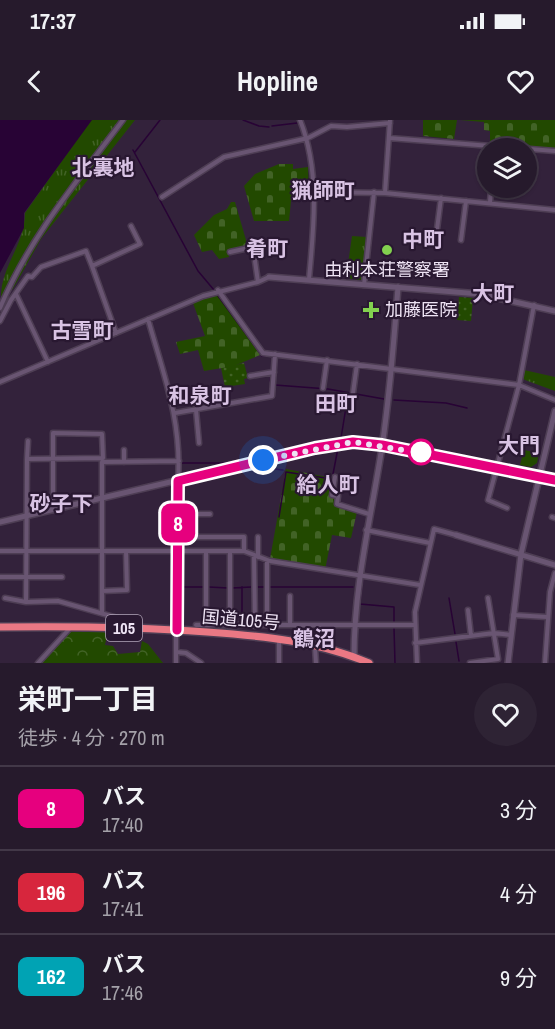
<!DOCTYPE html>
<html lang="ja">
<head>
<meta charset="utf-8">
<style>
  :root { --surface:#261a2c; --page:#2e2334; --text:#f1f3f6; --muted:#a4a1a9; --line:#423848 }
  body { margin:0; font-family:"Archivo Narrow","Noto Sans JP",sans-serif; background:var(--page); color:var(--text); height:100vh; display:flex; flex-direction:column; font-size:22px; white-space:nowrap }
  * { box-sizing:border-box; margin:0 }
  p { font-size:20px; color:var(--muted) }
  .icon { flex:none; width:33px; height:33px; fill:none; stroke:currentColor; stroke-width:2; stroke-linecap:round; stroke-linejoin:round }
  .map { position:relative; height:543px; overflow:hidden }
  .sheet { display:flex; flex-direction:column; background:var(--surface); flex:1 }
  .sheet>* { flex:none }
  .badge { padding:0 12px; border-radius:9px; font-size:21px; line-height:39px }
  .controls { position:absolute; left:477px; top:18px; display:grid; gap:12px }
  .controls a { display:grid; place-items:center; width:60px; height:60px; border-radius:50%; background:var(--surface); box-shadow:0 2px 4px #0004,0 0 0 2px var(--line); font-size:30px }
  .you { position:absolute; width:30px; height:30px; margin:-15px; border:4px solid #fff; border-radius:50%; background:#1a73e8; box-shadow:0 0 0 9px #1a73e833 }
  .map>.badge { position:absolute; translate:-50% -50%; box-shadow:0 0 0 3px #fff }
  .round { display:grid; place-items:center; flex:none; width:63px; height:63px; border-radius:32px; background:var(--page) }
  .overview { display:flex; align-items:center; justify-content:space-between; height:102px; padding:0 18px }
  h1 { font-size:28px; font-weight:700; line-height:45px }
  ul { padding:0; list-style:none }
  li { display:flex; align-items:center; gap:18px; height:84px; padding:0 18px; border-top:2px solid var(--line) }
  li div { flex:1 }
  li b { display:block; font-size:22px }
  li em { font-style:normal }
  li .badge { min-width:66px; font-weight:700; text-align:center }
  .status { display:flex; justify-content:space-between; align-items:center; height:42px; padding:0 30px; background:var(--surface); direction:ltr }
  .status svg { height:16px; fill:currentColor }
  header { display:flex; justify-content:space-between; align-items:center; height:78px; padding:0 18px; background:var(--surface); font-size:27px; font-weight:700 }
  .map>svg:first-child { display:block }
  .grass { fill:url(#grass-dots) }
  .forest { fill:url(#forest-crowns) }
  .cemetery { fill:url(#cemetery-stones) }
  .park { fill:url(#park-tufts) }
  .water { fill:#280335 }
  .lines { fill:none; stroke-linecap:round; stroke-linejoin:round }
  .stream { stroke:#280335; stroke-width:1.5 }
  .street-casing { stroke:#4e3e54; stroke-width:7 }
  .secondary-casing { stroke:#4e3e54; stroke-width:8 }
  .highway-casing { stroke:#4e3e54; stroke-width:10 }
  .street { stroke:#695572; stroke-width:4 }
  .secondary { stroke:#695572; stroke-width:5 }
  .highway { stroke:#ea7884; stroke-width:7 }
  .line-casing { stroke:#fff; stroke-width:14 }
  .line { stroke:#e6007e; stroke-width:9 }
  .walk { stroke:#eee3f4; stroke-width:6; stroke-dasharray:0 10.8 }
  .poi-dot { fill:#82d04f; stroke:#291831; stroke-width:2 }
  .stop-dot { fill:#fff; stroke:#e6007e; stroke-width:3 }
  .labels { text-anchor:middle; stroke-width:4.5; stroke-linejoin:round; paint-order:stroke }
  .shield { fill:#291831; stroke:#b3a6ba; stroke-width:1.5 }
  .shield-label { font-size:16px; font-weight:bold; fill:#eee3f4 }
  .poi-label { font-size:18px; fill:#eee3f4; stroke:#291831 }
  .street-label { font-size:18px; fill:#eee3f4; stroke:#291831 }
  .quarter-label { font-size:21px; font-weight:bold; fill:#d9c3e4; stroke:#291831 }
</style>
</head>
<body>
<div class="status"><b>17:37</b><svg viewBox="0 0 49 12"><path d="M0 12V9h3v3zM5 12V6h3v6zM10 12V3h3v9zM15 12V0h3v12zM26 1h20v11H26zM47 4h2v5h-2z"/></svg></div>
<header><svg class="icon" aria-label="back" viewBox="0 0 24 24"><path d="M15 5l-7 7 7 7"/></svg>Hopline<svg class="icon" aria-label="heart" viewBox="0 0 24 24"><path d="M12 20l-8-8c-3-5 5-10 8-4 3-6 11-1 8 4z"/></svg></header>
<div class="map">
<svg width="555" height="543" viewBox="0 0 555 543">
  <defs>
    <pattern id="grass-dots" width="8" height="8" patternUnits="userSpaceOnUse" patternTransform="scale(1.5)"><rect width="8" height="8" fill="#224900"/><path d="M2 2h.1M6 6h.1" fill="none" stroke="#426326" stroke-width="1.8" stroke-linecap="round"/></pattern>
    <pattern id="forest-crowns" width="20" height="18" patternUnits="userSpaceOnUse" patternTransform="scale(1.5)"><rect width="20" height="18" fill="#224900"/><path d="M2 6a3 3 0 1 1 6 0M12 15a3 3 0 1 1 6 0" fill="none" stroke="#426326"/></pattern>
    <pattern id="cemetery-stones" width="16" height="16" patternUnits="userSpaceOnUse" patternTransform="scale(1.5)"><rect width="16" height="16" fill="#224900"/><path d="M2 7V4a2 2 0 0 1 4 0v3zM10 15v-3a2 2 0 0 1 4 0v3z" fill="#426326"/></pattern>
    <pattern id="park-tufts" width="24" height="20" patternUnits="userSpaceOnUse" patternTransform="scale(1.5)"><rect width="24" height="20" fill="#224900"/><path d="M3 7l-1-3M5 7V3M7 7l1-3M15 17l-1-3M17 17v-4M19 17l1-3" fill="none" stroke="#426326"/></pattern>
  </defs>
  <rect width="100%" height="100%" fill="#33223b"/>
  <path class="grass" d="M459,177l14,1 -2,23 -14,-1z
    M244,243l4,15 -4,1 1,5 -20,3 -4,-19z"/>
  <path class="forest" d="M102,509l5,7 -2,9 8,1 5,8 22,-2 2,-11 6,3 15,19h-122l30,-33z"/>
  <path class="cemetery" d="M423,0h34l-3,19 -31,-3z
    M460,0h95v29l-65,-6v-12l-6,-1v-8z
    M279,44h14v5l15,-2 1,32 -18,2 -2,20h-35l-10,-35 11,-12z
    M231,82h4l13,45 -20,5 1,5 -10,2 -7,-9 -10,2 -8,-17 20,-20 13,-6z
    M218,174l42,61 -26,11 -30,5 -6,-21 -18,4 -4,-12 29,-6 -12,-33z
    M286,349l47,9 -3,18 7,2 -1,7 21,7 -6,26 -19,-3 -7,35 -55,-11z"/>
  <path class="park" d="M91,0h44l-94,119 -28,50 -12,10c-1,-32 24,-54 24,-86z
    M352,116l15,1 -6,43 -15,-2z
    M524,250l31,7v14l-30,-11 -2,-2z
    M524,330l15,3 -2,10 -6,4 -11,-2z"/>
  <path class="water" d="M0,0h92l-68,93v15l-24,45z"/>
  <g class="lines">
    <path class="stream" d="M243,0l16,6 10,1
      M272,6l25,-3
      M133,30l65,121 16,19
      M135,32l25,-32
      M216,173l46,63h11l-1,8
      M270,261l1,-7
      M275,265l53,4 56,10
      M394,280l52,3 21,5
      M341,318l7,-43
      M143,343h33
      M182,343h62
      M260,347l23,3
      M333,354l5,-26
      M279,397l7,-45 46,7
      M363,458l-3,26 34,3v16
      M181,467h23
      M209,467l19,1
      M242,467v36
      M256,467h9
      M269,467h84
      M232,468l19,-1
      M449,478l6,36
      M394,508l1,35
      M456,522l3,19"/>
    <defs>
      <path id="street" d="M300,0c20,50 14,106 9,159
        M389,18l166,13
        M315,72l70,1 170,17
        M385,73l5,-73
        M162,77l62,-40 84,-19 23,-12 16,1 43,-4
        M490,83l1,-15
        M436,117l5,-39
        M461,120l5,-39
        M230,132l23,-5 5,35
        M364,165l10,-93
        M218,170l45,63 256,32 36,15
        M16,174l32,68
        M0,188c29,-70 78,-128 123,-188
        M148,199c16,57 34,102 30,162
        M0,201l11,-21 17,-24 4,1 9,-10 45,-16 6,15
        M116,213l-24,-67 48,-22 -9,-18
        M250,256l24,-4
        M0,262l203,-86 55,-14 11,-5
        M323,268l4,-28
        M353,273l4,-29
        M196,290l3,33
        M175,293l97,-17 3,-42
        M28,321l-1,18 76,-1 -1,-24 -49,-1v77
        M124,330v12
        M335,357l-3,18 6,1 -1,8 32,10
        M507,388l-19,-8 31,-115 15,-80
        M178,394h32
        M552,397l3,1
        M366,410l64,13
        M178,417h66v14
        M258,417v20
        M0,431h244l26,10 150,24
        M230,431v75
        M254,435l1,71
        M267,440v65
        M0,457h62
        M102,471l25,-1 -1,-39
        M290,476v29
        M5,478l21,4 32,-1 74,21h7
        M26,482l1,-143
        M468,490l3,26
        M102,493v-151l77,-1
        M513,495l34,2
        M196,505h218
        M206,505v-73
        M279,520v23
        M415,523l79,-10 17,2
        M315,527l1,16
        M176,532l10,1 15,10
        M38,543l34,-37
        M176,543v-32
        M417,543l-2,-51 19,-83 22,6
        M470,543l28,-4 -10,-61
        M545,543l5,-71 5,-19"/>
      <path id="secondary" d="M269,157l211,17 75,17
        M0,402l315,-74 38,-6 29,3 173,35
        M456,415l99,30
        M177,510l1,-149
        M354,537c0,-72 17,-139 28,-210 8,-53 12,-106 16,-160
        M508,543l13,-109 34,-143"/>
      <path id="highway" d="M0,507c69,-1 138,0 207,5 55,4 111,9 162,31"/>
    </defs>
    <use href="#street" class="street-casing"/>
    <use href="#secondary" class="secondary-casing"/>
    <use href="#highway" class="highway-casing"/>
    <use href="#street" class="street"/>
    <use href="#secondary" class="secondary"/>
    <use href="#highway" class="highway"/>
  </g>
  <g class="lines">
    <defs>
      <path id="line" d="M177,510l1,-149 137,-33 38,-6 29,3 173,35"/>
    </defs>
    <use href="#line" class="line-casing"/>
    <use href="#line" class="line"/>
    <path class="walk" d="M263,340l90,-18 75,12 -7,-2"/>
  </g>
  <g class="poi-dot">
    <circle cx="387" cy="130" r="6"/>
    <path d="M368 181h6v6h6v6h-6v6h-6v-6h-6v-6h6z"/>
  </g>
  <circle class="stop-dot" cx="421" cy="332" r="12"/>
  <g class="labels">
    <rect class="shield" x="106" y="495" width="36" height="26" rx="4.5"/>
    <g class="shield-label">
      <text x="124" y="514">105</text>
    </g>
    <g class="poi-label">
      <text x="387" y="156">由利本荘警察署</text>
      <text x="385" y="196" text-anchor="start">加藤医院</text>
    </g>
    <g class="street-label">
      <text transform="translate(241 500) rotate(5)" y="6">国道105号</text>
    </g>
    <g class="quarter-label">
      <text x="103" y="55">北裏地</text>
      <text x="323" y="78">猟師町</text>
      <text x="423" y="127">中町</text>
      <text x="267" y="136">肴町</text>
      <text x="493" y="181">大町</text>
      <text x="82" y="218">古雪町</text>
      <text x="200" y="283">和泉町</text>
      <text x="336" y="291">田町</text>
      <text x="519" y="333">大門</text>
      <text x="328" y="372">給人町</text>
      <text x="61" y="391">砂子下</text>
      <text x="314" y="526">鶴沼</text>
    </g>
  </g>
</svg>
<div class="controls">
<a><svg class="icon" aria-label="layers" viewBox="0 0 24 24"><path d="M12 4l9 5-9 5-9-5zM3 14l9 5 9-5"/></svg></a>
</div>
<div class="you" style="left:263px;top:340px"></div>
<b class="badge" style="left:178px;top:403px;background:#e6007e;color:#fff">8</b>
</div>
<section class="sheet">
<div class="overview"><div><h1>栄町一丁目</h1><p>徒歩 · 4 分 · 270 m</p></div><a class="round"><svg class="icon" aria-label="heart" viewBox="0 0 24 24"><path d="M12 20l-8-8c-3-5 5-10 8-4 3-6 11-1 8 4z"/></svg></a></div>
<ul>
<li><span class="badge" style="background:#e6007e;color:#fff">8</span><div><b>バス</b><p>17:40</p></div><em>3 分</em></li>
<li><span class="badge" style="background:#d7263d;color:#fff">196</span><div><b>バス</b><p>17:41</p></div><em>4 分</em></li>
<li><span class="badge" style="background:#00a3b4;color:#fff">162</span><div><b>バス</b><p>17:46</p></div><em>9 分</em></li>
</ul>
</section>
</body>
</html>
